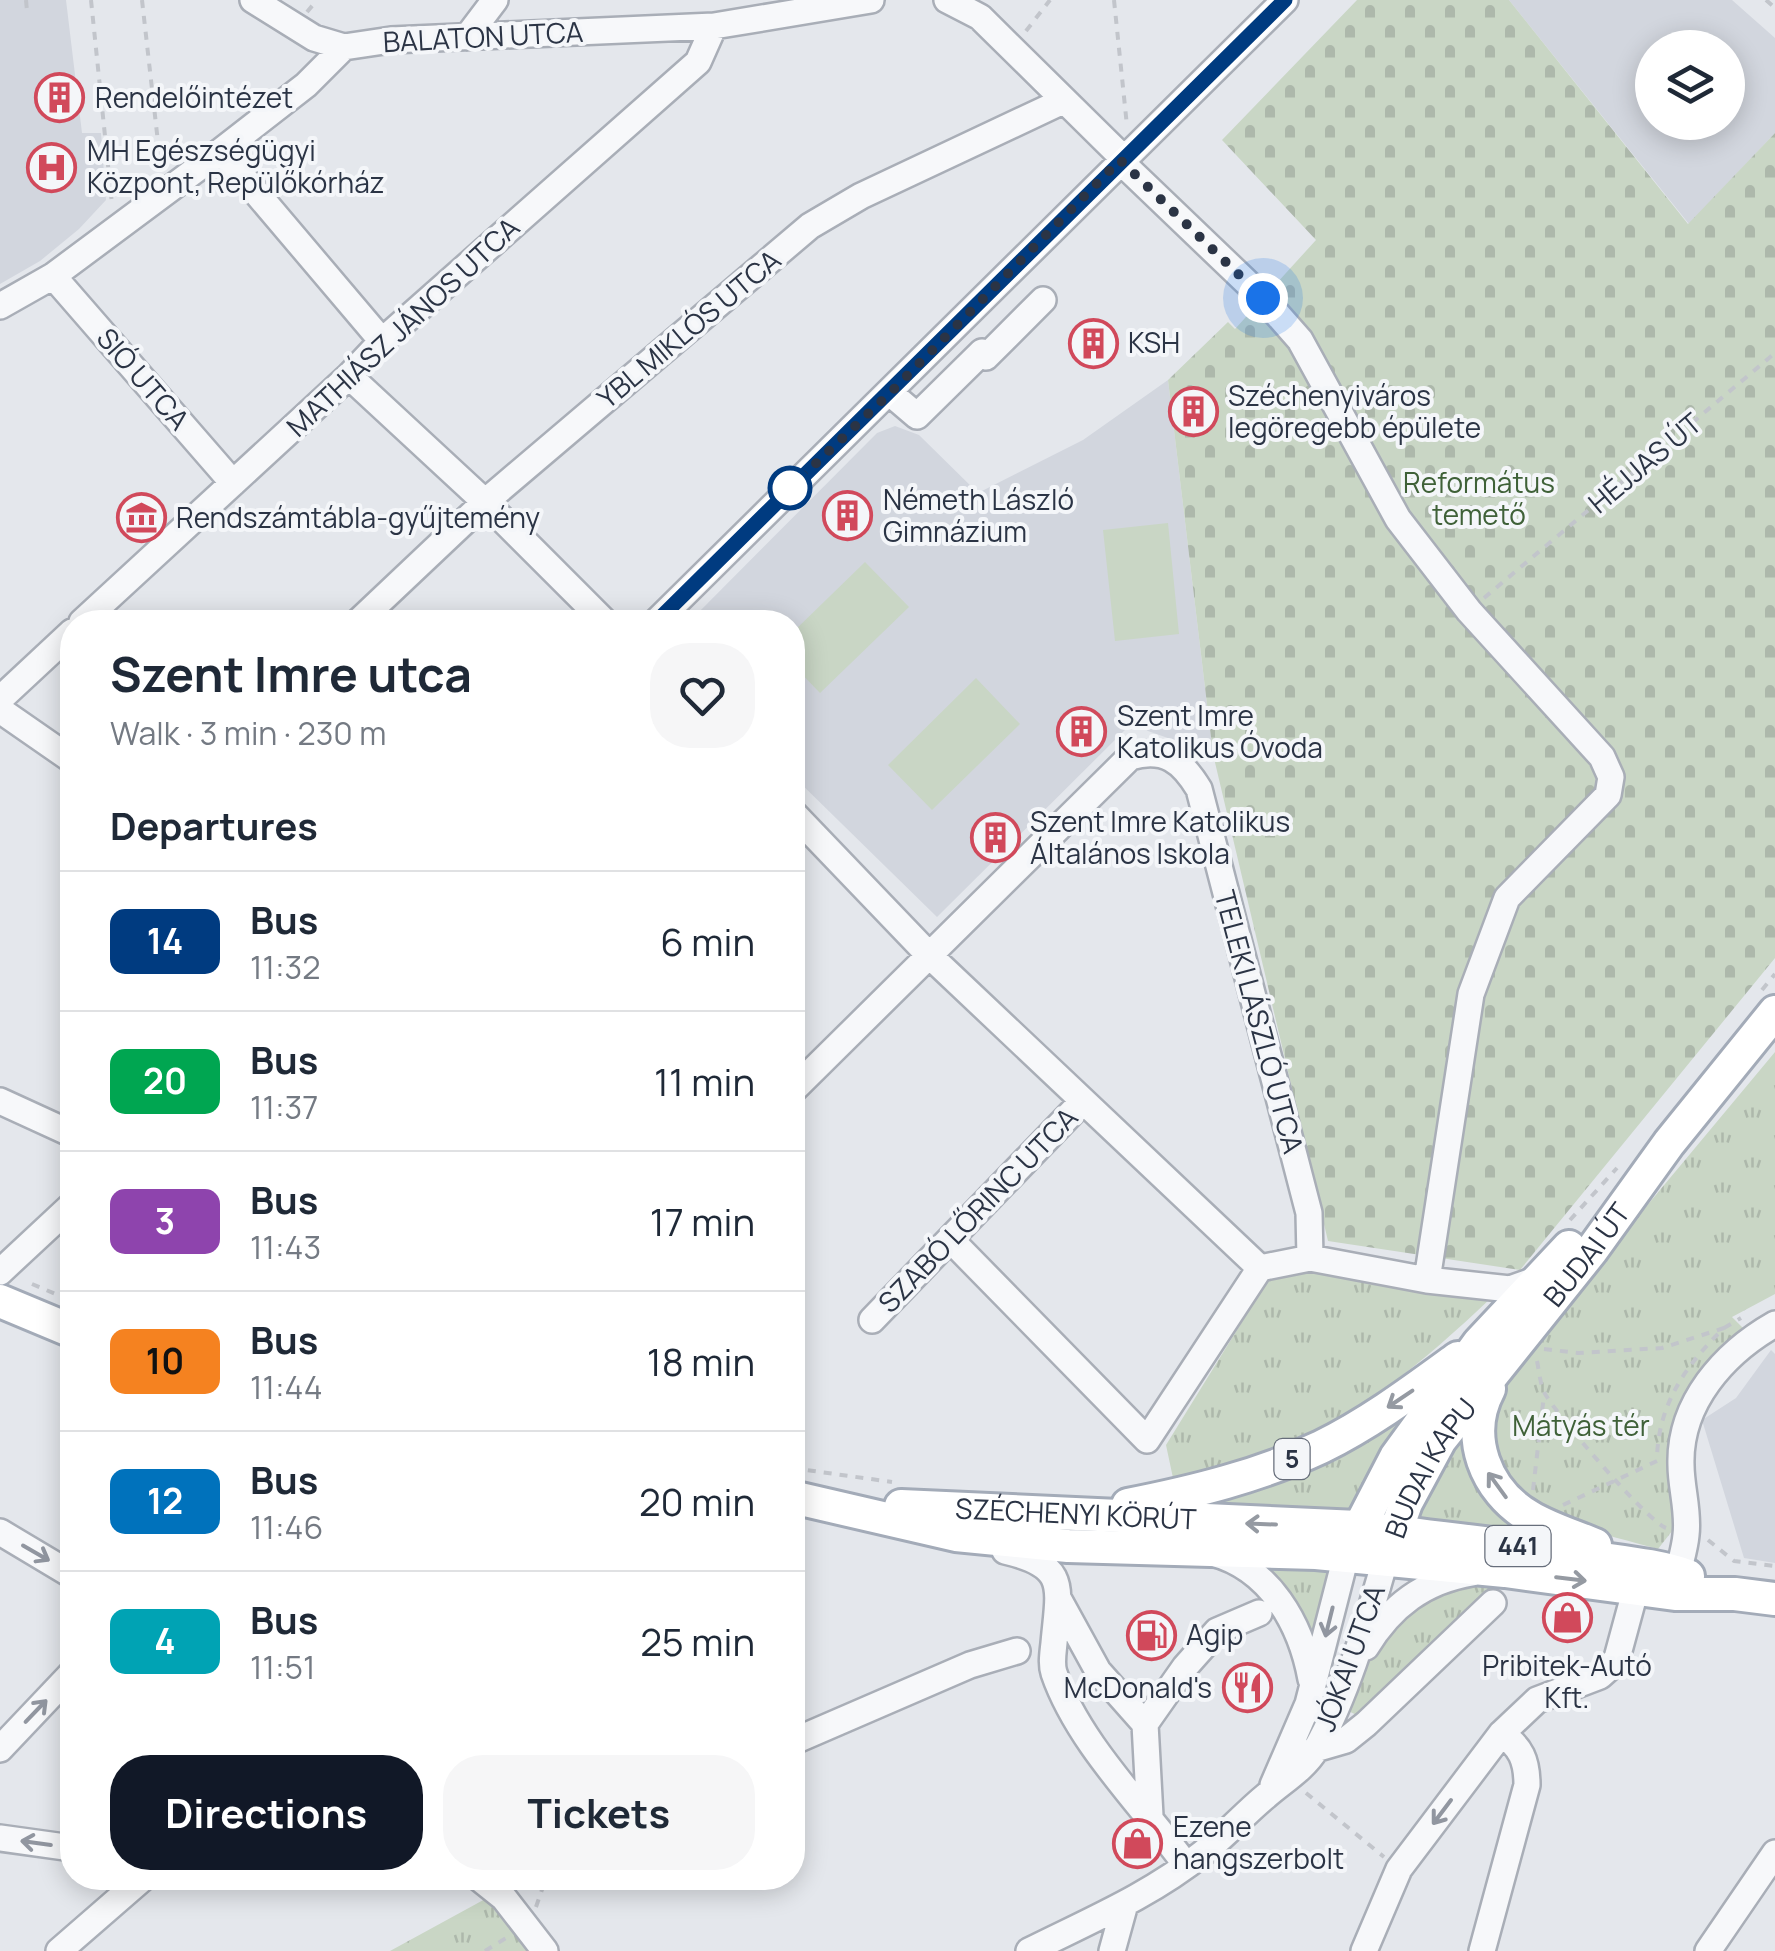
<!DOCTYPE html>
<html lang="en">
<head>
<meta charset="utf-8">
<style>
  :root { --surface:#fff; --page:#f6f6f7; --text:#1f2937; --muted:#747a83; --line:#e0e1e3; --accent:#111827 }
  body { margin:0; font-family:Manrope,sans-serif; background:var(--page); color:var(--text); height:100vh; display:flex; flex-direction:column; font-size:38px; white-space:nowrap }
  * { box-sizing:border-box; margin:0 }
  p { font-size:32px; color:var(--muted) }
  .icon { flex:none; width:55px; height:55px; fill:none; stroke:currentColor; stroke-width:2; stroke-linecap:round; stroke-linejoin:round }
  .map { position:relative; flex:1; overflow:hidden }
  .drawer { position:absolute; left:60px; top:610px; width:745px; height:1280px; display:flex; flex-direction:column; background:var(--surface); border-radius:40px; box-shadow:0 5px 25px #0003 }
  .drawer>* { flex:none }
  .badge { padding:0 20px; border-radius:15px; font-size:35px; line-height:65px }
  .fabs { position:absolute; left:1635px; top:30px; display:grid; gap:20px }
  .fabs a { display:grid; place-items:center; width:110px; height:110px; border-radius:50%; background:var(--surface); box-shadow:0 5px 25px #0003; font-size:50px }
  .you { position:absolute; width:50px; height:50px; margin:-25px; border:8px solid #fff; border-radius:50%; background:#1a73e8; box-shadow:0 0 0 15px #1a73e833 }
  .map>.badge { position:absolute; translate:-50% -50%; box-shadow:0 0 0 5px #fff }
  h2 { padding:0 50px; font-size:38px; line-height:90px }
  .round { display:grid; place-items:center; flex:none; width:105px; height:105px; border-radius:40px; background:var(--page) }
  .overview { display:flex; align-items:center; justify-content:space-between; height:170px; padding:0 50px }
  h1 { font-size:48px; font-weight:700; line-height:75px }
  .cta { display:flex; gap:20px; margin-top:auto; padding:20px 50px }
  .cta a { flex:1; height:115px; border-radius:40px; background:var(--accent); color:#fff; font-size:40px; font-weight:700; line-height:115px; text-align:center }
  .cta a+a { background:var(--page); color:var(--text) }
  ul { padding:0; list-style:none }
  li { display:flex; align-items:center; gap:30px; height:140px; padding:0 50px; border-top:2px solid var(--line) }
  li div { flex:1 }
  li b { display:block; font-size:38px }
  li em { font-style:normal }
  li .badge { min-width:110px; font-weight:700; text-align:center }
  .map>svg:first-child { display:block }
  .built { fill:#d2d6de; fill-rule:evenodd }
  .grass { fill:url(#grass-tufts) }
  .cemetery { fill:url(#cemetery-stones) }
  .pitch { fill:#c9d6c5 }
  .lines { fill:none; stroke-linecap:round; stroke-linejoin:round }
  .minor-casing { stroke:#a9aeb7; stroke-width:30 }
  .major-casing { stroke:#a3abb8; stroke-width:38 }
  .path { stroke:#c2c5cb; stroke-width:4; stroke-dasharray:8 8; stroke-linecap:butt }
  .minor { stroke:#f7f8fa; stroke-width:25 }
  .major { stroke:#fff; stroke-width:32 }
  .oneway { stroke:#959aa2 }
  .oneway2 { stroke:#9196a0 }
  .line-casing { stroke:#fff; stroke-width:22 }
  .line { stroke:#003b80; stroke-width:15 }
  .walk { stroke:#2b3445; stroke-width:10; stroke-dasharray:0 18 }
  .stop-dot { fill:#fff; stroke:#003b80; stroke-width:5 }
  .labels { text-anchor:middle; stroke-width:8; stroke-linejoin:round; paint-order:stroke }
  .shield { fill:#f4f6f9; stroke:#676e7b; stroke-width:2.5 }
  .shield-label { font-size:25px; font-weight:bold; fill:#2b3445 }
  .street-label { font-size:28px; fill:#2b3445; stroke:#f4f6f9 }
  .poi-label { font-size:28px; fill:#2b3445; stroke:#f4f6f9; text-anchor:start }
  .park-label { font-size:28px; fill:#3f6138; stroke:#f4f6f9 }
</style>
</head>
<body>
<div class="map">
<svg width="1775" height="1951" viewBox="0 0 1775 1951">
  <defs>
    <pattern id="grass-tufts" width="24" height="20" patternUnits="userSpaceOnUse" patternTransform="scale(2.5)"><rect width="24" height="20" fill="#c9d6c5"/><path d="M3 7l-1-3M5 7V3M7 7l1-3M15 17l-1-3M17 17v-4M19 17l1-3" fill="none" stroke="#adb8ab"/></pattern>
    <pattern id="cemetery-stones" width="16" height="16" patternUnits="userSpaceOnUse" patternTransform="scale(2.5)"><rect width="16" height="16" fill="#c9d6c5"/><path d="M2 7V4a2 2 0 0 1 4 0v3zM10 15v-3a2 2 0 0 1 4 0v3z" fill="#adb8ab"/></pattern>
  </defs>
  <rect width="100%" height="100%" fill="#e4e7ec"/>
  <path class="built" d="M0,0h66l16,133h19l5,67 -27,29 -39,32 -40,23z
    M1509,0h223l43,38v95l-86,91zM1652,48h76v74h-76z
    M1168,380l45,374 -65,-23 -14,-10 -197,196 -144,-141 -1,-154h-103l188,-189 18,-7 24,9 59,58 105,-53z
    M1771,1350l4,4v209l-31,-5 -42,-138 34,-22z"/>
  <path class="grass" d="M1775,1052v242l-43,23 13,13c-78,59 -85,102 -69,196l-18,23c-56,-16 -130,-28 -161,-84 -12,-22 -3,-60 3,-83z
    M1310,1270l181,28c-72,68 -147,132 -242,162 -25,8 -51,13 -76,18l-7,-33 103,-167z
    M1408,1417l-57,101 -167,-7 126,-40z
    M1470,1422l49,98 -2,10 -104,-10 13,-29z
    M1264,1568l69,2 -16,70 -22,-41z
    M1506,1578l-145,139 -15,-7c21,-53 42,-97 97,-120 18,-8 44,-8 63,-12z
    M487,1898l49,53h-146z"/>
  <path class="cemetery" d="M1357,0h152l179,224 87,-91v825l-255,312 -192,-29 -115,-487 -45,-374 60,-58 7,7 81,-89 -94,-100z"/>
  <path class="pitch" d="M1168,523l11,111 -64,7 -12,-111z
    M865,562l44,45 -89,86 -27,-28v-33z
    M976,678l44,46 -88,86 -44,-45z"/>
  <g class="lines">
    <defs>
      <path id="minor" d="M253,0l61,38 30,9
        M947,0l33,17 143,141
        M467,37l28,-37
        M221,151l161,190
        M1120,161l143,137 37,42 98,179 71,92 133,146 9,20 -3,18 -101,103 -36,96 -44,286
        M53,276l180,207
        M0,306l53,-30 168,-125 85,-66 38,-38 47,-7 323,-14 157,-26
        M349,376l136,126 120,120
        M890,393l27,23 65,-64 4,5 57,-57
        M82,622l267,-246 33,-35 316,-279 16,-36
        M358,622l127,-120 325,-276 51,-30 202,-95
        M656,622l629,-622
        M0,699l72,-67
        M0,710l72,50
        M792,812l138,144 330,312
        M792,1091l338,-334c35,-10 52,4 69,32l110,424 1,45
        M0,1101l72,33
        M950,1239l197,201 113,-172 50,-10 117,22 83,9 28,-10
        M0,1272l72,-67
        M872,1320l211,-219
        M0,1532l72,43
        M1005,1551c64,15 54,36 49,92 -1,10 -3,21 0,30 24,70 89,133 132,192
        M1212,1553c58,15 89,71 99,126
        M1678,1573c3,-13 7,-26 8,-38 3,-23 -5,-47 -5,-70 -2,-62 43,-112 94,-141
        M1059,1600l39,71 47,53 5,92
        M1366,1647c25,-41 58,-66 106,-74
        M1145,1724l40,-57 32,-36 42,-18
        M792,1742l178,-77 47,-14
        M0,1749l72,-76
        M1315,1749l31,-9 20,-16 127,-121
        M1273,1785l35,-81 38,-148
        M0,1838l72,10
        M479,1878l25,20 41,53
        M59,1951l84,-73
        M1029,1951c60,-30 122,-56 174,-98 22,-17 41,-39 63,-57 17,-15 38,-27 50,-47 32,-57 51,-126 69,-188
        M1112,1951l13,-47
        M1364,1951l35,-82 102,-135 36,-34 63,-24 9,-8 8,-10 19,-70
        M1482,1951l45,-166c0,-24 -6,-39 -26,-51
        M1708,1951l67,-98"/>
      <g id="major">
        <path d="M0,1301l72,30"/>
        <path d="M1489,1389c-25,47 -4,102 41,128 20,12 44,19 65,28"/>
        <path d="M792,1497l164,38 112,11 248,7 189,18 170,23h60l40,5"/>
        <path d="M1128,1505c66,-13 131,-29 193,-58 49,-24 93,-57 137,-89"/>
        <path id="s1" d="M901,1506l457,21c77,11 154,18 231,30 33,5 68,8 99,19"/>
        <path d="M1351,1544l45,-87 83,-114 90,-96"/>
        <path id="s2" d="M1389,1550l17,-47 34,-63 152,-190 77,-107 106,-131"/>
      </g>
    </defs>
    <use href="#minor" class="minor-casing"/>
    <use href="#major" class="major-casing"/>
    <path class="path" d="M26,0l1,11
      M91,0l21,204
      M142,0l19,169
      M1114,0l13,126
      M1766,0l9,8
      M307,12l10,-12
      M1026,31l24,-31
      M1484,598l291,-245
      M792,787l6,-6
      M1762,990l13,-16
      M1570,1220l47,-52
      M32,1284l40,17
      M1724,1328l17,-10
      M1544,1349l34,4 84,-5 62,-20c-38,37 -66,76 -67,131
      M1537,1361c2,9 3,22 7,31 10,20 103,129 122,136
      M792,1468l100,14
      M1533,1490l11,-95
      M1563,1505l94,-44
      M1708,1540l26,21 41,5
      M1306,1793l78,64
      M536,1907l10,-29
      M485,1951l21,-13"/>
    <use href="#minor" class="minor"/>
    <use href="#major" class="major"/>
  </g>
  <defs><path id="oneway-shaft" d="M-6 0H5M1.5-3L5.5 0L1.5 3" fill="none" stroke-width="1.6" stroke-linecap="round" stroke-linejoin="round" transform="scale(2.5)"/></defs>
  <g class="oneway">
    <use href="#oneway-shaft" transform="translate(1400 1399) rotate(146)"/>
    <use href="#oneway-shaft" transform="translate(1497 1485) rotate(-126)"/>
    <use href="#oneway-shaft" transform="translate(1261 1524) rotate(-178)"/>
    <use href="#oneway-shaft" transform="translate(1571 1579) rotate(7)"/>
  </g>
  <g class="oneway2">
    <use href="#oneway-shaft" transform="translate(36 1553) rotate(30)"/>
    <use href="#oneway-shaft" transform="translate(1329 1622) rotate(104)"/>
    <use href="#oneway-shaft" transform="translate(36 1711) rotate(-46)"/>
    <use href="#oneway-shaft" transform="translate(1442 1812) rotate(127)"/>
    <use href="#oneway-shaft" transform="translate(36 1843) rotate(-172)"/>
  </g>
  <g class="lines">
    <defs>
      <path id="line" d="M656,622l629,-622"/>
    </defs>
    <use href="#line" class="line-casing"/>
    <use href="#line" class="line"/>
    <path class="walk" d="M790,488l100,-95 230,-233 143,138"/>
  </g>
  <defs>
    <symbol id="building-ring" viewBox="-11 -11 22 22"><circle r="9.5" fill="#f4f6f9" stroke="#d1495b" stroke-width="1.5"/><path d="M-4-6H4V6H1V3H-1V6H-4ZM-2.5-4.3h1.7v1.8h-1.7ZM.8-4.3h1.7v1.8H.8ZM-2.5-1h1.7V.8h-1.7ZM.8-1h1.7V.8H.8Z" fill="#d1495b"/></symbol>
    <symbol id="hospital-ring" viewBox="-11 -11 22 22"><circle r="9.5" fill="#f4f6f9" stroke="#d1495b" stroke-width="1.5"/><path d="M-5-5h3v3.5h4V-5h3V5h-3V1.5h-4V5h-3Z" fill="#d1495b"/></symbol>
    <symbol id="museum-ring" viewBox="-11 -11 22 22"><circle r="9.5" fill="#f4f6f9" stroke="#d1495b" stroke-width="1.5"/><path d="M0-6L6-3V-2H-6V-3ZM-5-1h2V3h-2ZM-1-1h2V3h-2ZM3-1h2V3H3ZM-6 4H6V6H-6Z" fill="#d1495b"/></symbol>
    <symbol id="shop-ring" viewBox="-11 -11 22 22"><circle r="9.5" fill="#f4f6f9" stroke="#d1495b" stroke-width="1.5"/><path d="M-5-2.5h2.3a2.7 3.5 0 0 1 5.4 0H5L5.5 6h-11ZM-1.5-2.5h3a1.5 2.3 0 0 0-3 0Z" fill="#d1495b"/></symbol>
    <symbol id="fuel-ring" viewBox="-11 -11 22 22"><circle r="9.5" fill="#f4f6f9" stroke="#d1495b" stroke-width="1.5"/><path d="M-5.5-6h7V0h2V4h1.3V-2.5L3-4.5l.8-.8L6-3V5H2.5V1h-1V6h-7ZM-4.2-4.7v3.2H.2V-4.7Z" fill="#d1495b"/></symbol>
    <symbol id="restaurant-ring" viewBox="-11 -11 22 22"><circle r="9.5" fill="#f4f6f9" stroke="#d1495b" stroke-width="1.5"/><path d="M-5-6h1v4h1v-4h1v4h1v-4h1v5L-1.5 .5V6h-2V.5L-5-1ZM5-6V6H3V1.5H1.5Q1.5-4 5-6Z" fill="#d1495b"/></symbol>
  </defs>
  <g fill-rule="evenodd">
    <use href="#building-ring" x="32" y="70" width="55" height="55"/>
    <use href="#hospital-ring" x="24" y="140" width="55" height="55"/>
    <use href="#building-ring" x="1066" y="316" width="55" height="55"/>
    <use href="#building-ring" x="1166" y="384" width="55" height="55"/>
    <use href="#building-ring" x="820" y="488" width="55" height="55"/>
    <use href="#museum-ring" x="114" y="490" width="55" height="55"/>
    <use href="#building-ring" x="1054" y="704" width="55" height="55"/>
    <use href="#building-ring" x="968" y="810" width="55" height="55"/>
    <use href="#shop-ring" x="1540" y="1590" width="55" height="55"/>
    <use href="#fuel-ring" x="1124" y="1608" width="55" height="55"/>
    <use href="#restaurant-ring" x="1220" y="1660" width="55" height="55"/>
    <use href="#shop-ring" x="1110" y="1816" width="55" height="55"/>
  </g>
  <circle class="stop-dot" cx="790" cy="488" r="20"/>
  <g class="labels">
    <g class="shield">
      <rect x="1274.5" y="1439" width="35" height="40" rx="8"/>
      <rect x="1485.5" y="1526" width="65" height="40" rx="8"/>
    </g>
    <g class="shield-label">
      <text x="1292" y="1468">5</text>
      <text x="1518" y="1555">441</text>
    </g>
    <g class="street-label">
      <text transform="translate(483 37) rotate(-3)" y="10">BALATON UTCA</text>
      <text transform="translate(403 327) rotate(-43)" y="10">MATHIÁSZ JÁNOS UTCA</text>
      <text transform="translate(689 329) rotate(-40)" y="10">YBL MIKLÓS UTCA</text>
      <text transform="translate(143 379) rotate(49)" y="10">SIÓ UTCA</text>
      <text transform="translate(1645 463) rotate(-40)" y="10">HÉJJAS ÚT</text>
      <text transform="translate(1259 1022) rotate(75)" y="10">TELEKI LÁSZLÓ UTCA</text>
      <text transform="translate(978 1210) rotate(-46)" y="10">SZABÓ LŐRINC UTCA</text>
      <text dy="10" stroke="none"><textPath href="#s2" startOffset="358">BUDAI ÚT</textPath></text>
      <text dy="10" stroke="none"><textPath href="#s2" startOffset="92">BUDAI KAPU</textPath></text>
      <text dy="10" stroke="none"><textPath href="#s1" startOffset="175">SZÉCHENYI KÖRÚT</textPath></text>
      <text transform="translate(1350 1658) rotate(-70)" y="10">JÓKAI UTCA</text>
    </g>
    <g class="poi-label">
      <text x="95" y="108">Rendelőintézet</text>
      <text x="87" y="161">MH Egészségügyi<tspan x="87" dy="32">Központ, Repülőkórház</tspan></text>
      <text x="1128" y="353">KSH</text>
      <text x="1228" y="406">Széchenyiváros<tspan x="1228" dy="32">legöregebb épülete</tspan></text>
      <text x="883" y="510">Németh László<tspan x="883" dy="32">Gimnázium</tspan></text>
      <text x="176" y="528">Rendszámtábla-gyűjtemény</text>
      <text x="1117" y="726">Szent Imre<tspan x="1117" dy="32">Katolikus Óvoda</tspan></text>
      <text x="1030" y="832">Szent Imre Katolikus<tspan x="1030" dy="32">Általános Iskola</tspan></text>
      <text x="1186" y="1645">Agip</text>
      <text x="1567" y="1676" text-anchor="middle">Pribitek-Autó<tspan x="1567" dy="32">Kft.</tspan></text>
      <text x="1212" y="1698" text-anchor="end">McDonald's</text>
      <text x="1173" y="1837">Ezene<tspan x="1173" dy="32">hangszerbolt</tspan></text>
    </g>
    <g class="park-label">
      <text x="1479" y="493">Református<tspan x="1479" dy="32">temető</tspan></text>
      <text x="1581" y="1436">Mátyás tér</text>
    </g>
  </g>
</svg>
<div class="fabs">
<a><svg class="icon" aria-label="layers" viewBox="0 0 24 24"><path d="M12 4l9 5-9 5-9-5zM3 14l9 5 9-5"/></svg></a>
</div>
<div class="you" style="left:1263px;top:298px"></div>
<section class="drawer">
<div class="overview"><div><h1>Szent Imre utca</h1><p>Walk · 3 min · 230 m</p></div><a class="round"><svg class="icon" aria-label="heart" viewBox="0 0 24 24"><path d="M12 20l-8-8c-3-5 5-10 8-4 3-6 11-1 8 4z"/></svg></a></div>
<h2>Departures</h2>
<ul>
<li><span class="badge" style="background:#003b80;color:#fff">14</span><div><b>Bus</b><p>11:32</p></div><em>6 min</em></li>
<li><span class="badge" style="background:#00a651;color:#fff">20</span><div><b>Bus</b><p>11:37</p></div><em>11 min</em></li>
<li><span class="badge" style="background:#8e44ad;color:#fff">3</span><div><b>Bus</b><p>11:43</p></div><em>17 min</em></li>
<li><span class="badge" style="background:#f58220;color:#111">10</span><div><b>Bus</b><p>11:44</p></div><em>18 min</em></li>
<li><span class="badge" style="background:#0072bc;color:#fff">12</span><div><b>Bus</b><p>11:46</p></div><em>20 min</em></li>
<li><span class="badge" style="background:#00a3b4;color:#fff">4</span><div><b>Bus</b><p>11:51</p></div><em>25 min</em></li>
</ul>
<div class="cta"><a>Directions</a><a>Tickets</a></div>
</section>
</div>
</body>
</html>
